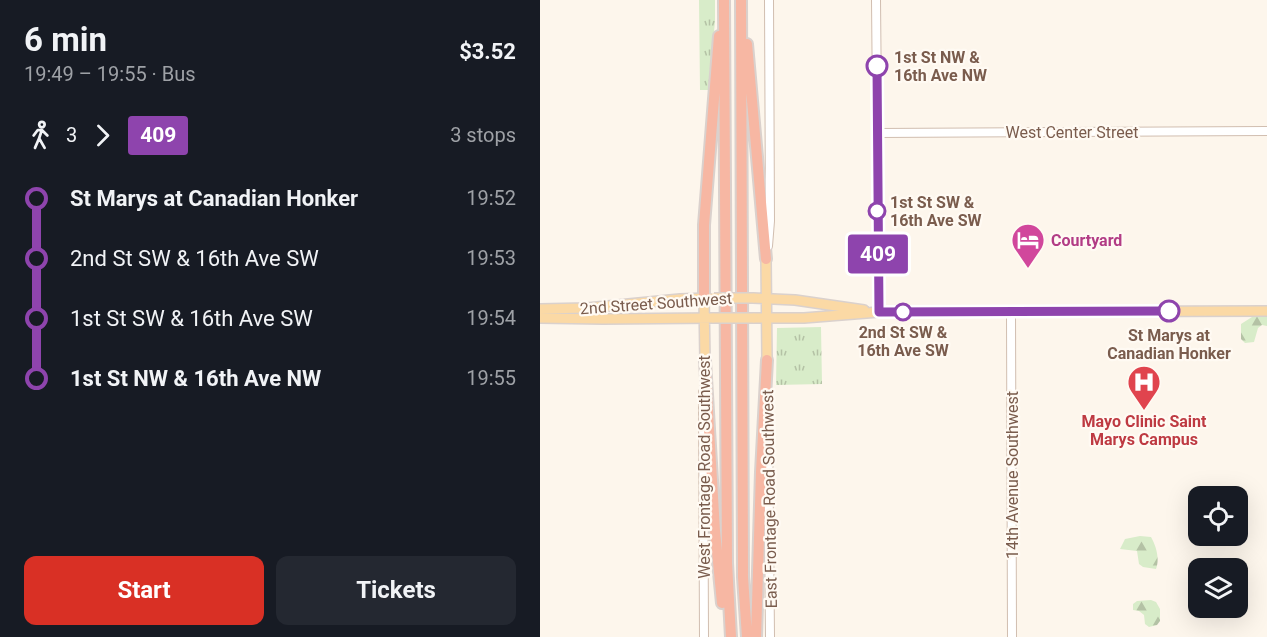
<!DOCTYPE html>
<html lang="en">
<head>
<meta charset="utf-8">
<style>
  :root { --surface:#171b24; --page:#242831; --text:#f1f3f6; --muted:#9ea1a6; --accent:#d93025 }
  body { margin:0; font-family:Roboto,sans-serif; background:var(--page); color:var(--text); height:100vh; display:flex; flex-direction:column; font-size:22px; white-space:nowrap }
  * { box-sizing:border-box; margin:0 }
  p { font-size:20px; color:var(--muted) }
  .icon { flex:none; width:33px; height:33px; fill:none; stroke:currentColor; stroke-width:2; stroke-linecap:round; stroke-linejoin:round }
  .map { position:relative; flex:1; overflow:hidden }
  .drawer { display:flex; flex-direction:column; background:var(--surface); width:540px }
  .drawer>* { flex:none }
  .badge { padding:0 12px; border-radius:4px; font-size:21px; line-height:39px }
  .controls { position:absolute; left:648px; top:486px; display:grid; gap:12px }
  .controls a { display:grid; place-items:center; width:60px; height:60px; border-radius:12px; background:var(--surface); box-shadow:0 6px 24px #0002; font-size:30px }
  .map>.badge { position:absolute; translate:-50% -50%; box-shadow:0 0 0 3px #fff }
  .legs { display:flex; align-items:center; gap:9px; height:66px; padding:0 24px; font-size:20px }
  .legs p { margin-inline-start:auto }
  .head { display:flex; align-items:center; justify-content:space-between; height:102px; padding:0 24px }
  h1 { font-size:33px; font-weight:700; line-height:45px }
  .cta { display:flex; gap:12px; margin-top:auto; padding:12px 24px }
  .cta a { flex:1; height:69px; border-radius:12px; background:var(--accent); color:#fff; font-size:24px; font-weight:700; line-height:69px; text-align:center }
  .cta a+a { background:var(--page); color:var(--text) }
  ul { padding:0 24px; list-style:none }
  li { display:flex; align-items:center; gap:21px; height:60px; font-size:22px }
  li i { display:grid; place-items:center; width:9px; height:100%; margin:0 8px; background:currentColor }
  li i::after { content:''; width:15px; height:15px; margin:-8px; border:4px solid; border-radius:50%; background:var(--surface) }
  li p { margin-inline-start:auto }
  li:first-child i { background:linear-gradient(#0000 50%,currentColor 0) }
  li:last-child i { background:linear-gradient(currentColor 50%,#0000 0) }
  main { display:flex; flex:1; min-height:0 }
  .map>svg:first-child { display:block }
  .grass { fill:url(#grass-tufts) }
  .forest { fill:url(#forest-firs) }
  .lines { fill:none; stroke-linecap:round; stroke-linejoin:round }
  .minor-casing { stroke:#d1beb0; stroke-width:10 }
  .major-casing { stroke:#dad1cd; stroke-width:12 }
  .highway-casing { stroke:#dad1cd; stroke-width:14 }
  .minor { stroke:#fff; stroke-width:8 }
  .major { stroke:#fbd9a5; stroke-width:9 }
  .highway { stroke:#f7b7a3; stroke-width:10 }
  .major-bridge-casing { stroke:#dad1cd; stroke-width:12; stroke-linecap:butt }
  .major-bridge { stroke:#fbd9a5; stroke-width:9 }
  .line-1-casing { stroke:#fff; stroke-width:14 }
  .line-1 { stroke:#8e44ad; stroke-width:9 }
  .stop-1-dot { fill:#fff; stroke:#8e44ad; stroke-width:3 }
  .labels { text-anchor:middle; stroke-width:4.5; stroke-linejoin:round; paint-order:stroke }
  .stop-label { font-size:16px; font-weight:bold; fill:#7a5c4d; stroke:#fffaf3; text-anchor:start }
  .street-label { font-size:16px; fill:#7a5c4d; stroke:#fffaf3 }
  .hotel-label { font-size:16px; font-weight:bold; fill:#b23c85; stroke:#fffaf3; text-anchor:start }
  .health-label { font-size:16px; font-weight:bold; fill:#be3a42; stroke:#fffaf3 }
</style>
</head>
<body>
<main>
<section class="drawer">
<div class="head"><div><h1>6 min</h1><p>19:49 – 19:55 · Bus</p></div><b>$3.52</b></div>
<div class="legs"><svg class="icon" aria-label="walk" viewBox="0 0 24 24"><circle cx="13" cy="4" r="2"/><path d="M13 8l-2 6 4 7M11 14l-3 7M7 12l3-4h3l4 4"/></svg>3<svg class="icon" aria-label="forward" viewBox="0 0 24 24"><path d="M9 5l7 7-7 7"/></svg><b class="badge" style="background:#8e44ad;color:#fff">409</b><p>3 stops</p></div>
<ul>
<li><i style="color:#8e44ad"></i><b>St Marys at Canadian Honker</b><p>19:52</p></li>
<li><i style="color:#8e44ad"></i><span>2nd St SW &amp; 16th Ave SW</span><p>19:53</p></li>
<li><i style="color:#8e44ad"></i><span>1st St SW &amp; 16th Ave SW</span><p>19:54</p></li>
<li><i style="color:#8e44ad"></i><b>1st St NW &amp; 16th Ave NW</b><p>19:55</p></li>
</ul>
<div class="cta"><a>Start</a><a>Tickets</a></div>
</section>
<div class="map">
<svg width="727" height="637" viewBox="0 0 727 637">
  <defs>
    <pattern id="grass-tufts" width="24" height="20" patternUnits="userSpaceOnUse" patternTransform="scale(1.5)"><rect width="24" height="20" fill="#d8ecc9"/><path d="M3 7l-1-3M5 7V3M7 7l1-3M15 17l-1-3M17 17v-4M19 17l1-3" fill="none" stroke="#b4c2a5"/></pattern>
    <pattern id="forest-firs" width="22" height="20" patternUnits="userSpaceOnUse" patternTransform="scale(1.5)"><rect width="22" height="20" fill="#d8ecc9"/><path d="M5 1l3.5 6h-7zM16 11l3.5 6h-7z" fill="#b4c2a5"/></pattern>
  </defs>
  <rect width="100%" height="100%" fill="#fdf6ec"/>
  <path class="grass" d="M159,0h16v22l-7,68h-8z
    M281,327l1,57 -46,1 1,-57z"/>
  <path class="forest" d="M727,311v15l-5,-1 -4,3 -4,14 -9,1 -4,-4v-15l11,-7z
    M600,536l11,1c5,9 9,21 5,32l-13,-2 -4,-3 -2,-13 -17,-2 5,-10z
    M611,600l5,2 4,7v12l-3,4 -8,2 -4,-3 -1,-9 -5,-4 -6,-1v-6l4,-3z"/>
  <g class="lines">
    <defs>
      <path id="minor" d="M336,0l3,312
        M337,133l390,-2
        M228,246l2,-25 -1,-221
        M471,312l1,325
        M163,392l1,245
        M228,420l2,217"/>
      <path id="major" d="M226,259l1,101
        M164,298l1,63
        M213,298l42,2 69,10
        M0,309l47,-1 93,-9 28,-1
        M0,318l63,1 111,-1
        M213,318h51l75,-6 388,-1"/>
      <path id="highway" d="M184,0l3,563 4,74
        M201,0l2,577 4,60
        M207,44l19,215
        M164,298v-73l15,-189
        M165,361l10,170 7,72
        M216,637l5,-165 6,-112"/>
    </defs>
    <use href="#minor" class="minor-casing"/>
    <use href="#major" class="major-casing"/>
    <use href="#highway" class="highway-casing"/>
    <use href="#minor" class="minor"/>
    <use href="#major" class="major"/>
    <use href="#highway" class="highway"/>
    <defs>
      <path id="major-bridge" d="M174,298h39
        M174,318h39"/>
    </defs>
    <use href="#major-bridge" class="major-bridge-casing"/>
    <use href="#major-bridge" class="major-bridge"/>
  </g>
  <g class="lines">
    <defs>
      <path id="line-1" d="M337,66l2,246 290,-1"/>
    </defs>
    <use href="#line-1" class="line-1-casing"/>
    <use href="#line-1" class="line-1"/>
  </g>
  <defs>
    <symbol id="hotel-pin" viewBox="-11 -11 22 30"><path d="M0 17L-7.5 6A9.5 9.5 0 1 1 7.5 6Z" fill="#d1479c" stroke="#fffaf3"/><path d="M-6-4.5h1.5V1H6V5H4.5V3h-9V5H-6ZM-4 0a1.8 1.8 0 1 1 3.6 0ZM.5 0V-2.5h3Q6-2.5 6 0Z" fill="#fff"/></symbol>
    <symbol id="hospital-pin" viewBox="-11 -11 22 30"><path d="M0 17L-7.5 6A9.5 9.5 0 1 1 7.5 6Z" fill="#e0444e" stroke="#fffaf3"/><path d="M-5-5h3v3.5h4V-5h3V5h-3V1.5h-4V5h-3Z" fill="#fff"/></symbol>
  </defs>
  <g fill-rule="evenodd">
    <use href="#hotel-pin" x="469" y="221" width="38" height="52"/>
    <use href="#hospital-pin" x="585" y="363" width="38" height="52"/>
  </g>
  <g class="stop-1-dot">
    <circle cx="337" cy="66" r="10"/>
    <circle cx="337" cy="211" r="8"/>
    <circle cx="629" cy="311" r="10"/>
    <circle cx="363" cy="312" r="8"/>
  </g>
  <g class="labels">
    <g class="stop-label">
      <text x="354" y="63">1st St NW &amp;<tspan x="354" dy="18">16th Ave NW</tspan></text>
      <text x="350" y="208">1st St SW &amp;<tspan x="350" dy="18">16th Ave SW</tspan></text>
      <text x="363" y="338" text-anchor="middle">2nd St SW &amp;<tspan x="363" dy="18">16th Ave SW</tspan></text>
      <text x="629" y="341" text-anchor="middle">St Marys at<tspan x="629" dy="18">Canadian Honker</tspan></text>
    </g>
    <g class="street-label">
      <text x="532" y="138">West Center Street</text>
      <text transform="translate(116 303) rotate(-4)" y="6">2nd Street Southwest</text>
      <text transform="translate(164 467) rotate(-90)" y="6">West Frontage Road Southwest</text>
      <text transform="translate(472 475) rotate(-90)" y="6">14th Avenue Southwest</text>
      <text transform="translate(229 499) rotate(-91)" y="6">East Frontage Road Southwest</text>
    </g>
    <g class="hotel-label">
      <text x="511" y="246">Courtyard</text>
    </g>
    <g class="health-label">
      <text x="604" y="427">Mayo Clinic Saint<tspan x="604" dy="18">Marys Campus</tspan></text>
    </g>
  </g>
</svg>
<div class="controls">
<a><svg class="icon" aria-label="locate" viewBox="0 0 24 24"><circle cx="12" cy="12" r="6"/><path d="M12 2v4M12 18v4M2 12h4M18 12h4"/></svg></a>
<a><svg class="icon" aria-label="layers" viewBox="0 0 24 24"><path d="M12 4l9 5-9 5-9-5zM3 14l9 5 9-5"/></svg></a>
</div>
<b class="badge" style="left:338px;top:254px;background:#8e44ad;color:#fff">409</b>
</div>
</main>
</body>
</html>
